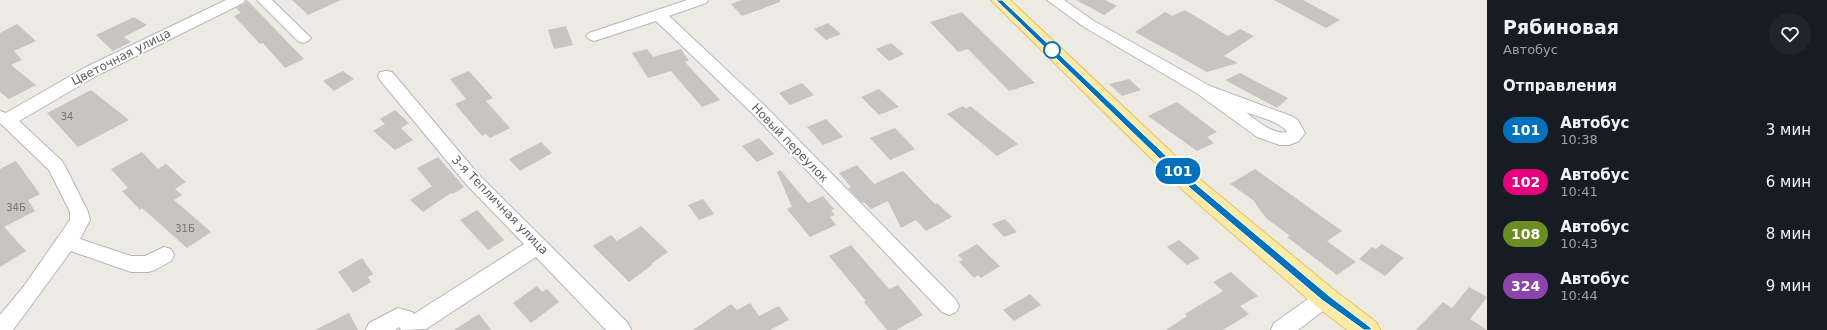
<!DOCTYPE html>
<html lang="ru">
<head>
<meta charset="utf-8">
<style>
  :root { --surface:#171b24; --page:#20242c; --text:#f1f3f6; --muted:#9ea1a6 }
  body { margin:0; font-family:"DejaVu Sans",sans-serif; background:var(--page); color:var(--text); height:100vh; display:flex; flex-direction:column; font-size:15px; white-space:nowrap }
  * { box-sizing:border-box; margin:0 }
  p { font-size:13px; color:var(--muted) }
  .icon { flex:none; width:22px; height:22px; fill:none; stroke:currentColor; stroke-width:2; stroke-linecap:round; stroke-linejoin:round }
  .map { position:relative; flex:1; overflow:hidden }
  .details { display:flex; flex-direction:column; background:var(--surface); width:340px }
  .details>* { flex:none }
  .badge { padding:0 8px; border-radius:13px; font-size:14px; line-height:26px }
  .map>.badge { position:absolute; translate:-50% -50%; box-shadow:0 0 0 2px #fff }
  h2 { padding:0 16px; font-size:15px; line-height:36px }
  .round { display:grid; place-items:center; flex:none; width:42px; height:42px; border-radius:21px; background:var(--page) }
  .headline { display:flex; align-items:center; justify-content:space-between; height:68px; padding:0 16px }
  h1 { font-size:19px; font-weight:700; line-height:30px }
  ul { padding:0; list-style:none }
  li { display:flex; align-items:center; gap:12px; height:52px; padding:0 16px }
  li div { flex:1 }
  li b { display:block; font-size:15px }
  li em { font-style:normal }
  li .badge { min-width:44px; font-weight:700; text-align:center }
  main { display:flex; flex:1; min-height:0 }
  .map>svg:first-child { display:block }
  .building { fill:#c8c4bf }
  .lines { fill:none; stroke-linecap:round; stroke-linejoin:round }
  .minor-casing { stroke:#b4b7bc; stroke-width:2 }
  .major-casing { stroke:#e9c15d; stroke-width:2 }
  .minor { fill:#fff; fill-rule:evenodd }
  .major { fill:#faeca8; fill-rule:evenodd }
  .line { fill:#0072bc; stroke:#fff }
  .stop-dot { fill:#fff; stroke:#0072bc; stroke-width:2 }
  .labels { text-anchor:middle; stroke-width:3.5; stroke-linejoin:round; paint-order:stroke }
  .number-label { font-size:10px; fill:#767879 }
  .street-label { font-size:12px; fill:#5a5e62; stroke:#fff }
</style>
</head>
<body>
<main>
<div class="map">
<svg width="1487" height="330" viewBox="0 0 1487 330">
  <rect width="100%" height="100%" fill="#eceae2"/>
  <path class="building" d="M247,0l57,59 -19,9 -22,-25 -3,1 -26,-28 7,-3 -5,-5 8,-4z
    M292,0h49l-33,15z
    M742,0h38v2l-38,14 -11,-12z
    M1076,0h29l12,6 -13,9z
    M1274,0h29l37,20 -14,8z
    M1185,10l43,26 12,-7 14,7 -30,20 14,7 -31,9 -72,-40 30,-20 7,4z
    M962,12l15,15 58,56 -26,8 -41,-42 -10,3 -28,-30z
    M134,17l13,8 -23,12 7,5 -18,9 -17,-16z
    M828,23l13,11 -15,6 -12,-11z
    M17,24l19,17 -22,10 8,9 -11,5 25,20 -27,14 -9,-7v-59z
    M566,26l7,19 -19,4 -6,-19z
    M891,43l13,11 -15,7 -13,-12z
    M647,49l6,8 28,-8 8,12 -4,1 35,38 -18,7 -31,-36 -23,7 -16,-25z
    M343,71l11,8 -20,12 -11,-10z
    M469,71l24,27 -7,3 24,27 -20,10 -4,-4 -4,2 -27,-32 11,-5 -16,-20z
    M1240,73l48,25 -11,10 -52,-28z
    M1129,79l12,11 -19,6 -13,-12z
    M802,83l12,12 -24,10 -11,-12z
    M879,89l20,18 -20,8 -18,-18z
    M91,90l38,30 -51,27 -31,-34z
    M1177,102l40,30 -10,5 7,6 -17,8 -49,-35z
    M963,106l3,3 4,-3 48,38 -21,12 -50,-42z
    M395,110l14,13 -8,5 12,12 -18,10 -22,-19 12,-7 -5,-5z
    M826,119l17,18 -20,8 -16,-18z
    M895,128l20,21 -25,11 -20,-22z
    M759,138l15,16 -17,8 -15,-16z
    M541,142l11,11 -32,18 -11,-12z
    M142,152l16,17 8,-5 20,18 -11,7 7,6 -8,5 37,32 -24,16 -45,-40 -2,2 -18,-19 6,-3 -17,-19z
    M438,157l26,30 -11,7 -2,-1 -28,19 -13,-12 22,-14 -15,-18z
    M16,161l24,33 -12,6 7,11 -31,16 22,24 -26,16v-98z
    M857,165l17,19 29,-13 32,33 2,-1 15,14 -26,14 -10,-11 -15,8 -13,-27 -17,8 -7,-7 -2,1 -14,-15 3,-1 -12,-14z
    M1255,169l87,62 -15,10 29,21 -19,13 -50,-38 3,-1 -24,-18 -13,-18 -23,-16z
    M780,170l28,33 15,-7 11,13 -3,1 4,5 -5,2 6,8 -26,12 -23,-28 5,-2 -15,-35z
    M703,199l11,15 -15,6 -11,-15z
    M477,210l27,30 -16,10 -28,-30z
    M1005,219l12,13 -13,5 -12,-13z
    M641,226l27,26 -17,12 1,1 -23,17 -36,-36 18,-11 6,6z
    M1179,240l21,18 -13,7 -20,-18z
    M977,244l23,22 -19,12 -3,-3 -4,3 -15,-16 4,-2 -5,-5z
    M1382,244l22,14 -19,18 -26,-17 13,-12 4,2z
    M851,245l38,44 9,-4 25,30 -27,15h-9l-23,-28 2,-1 -37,-45z
    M362,258l11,16 -5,3 3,5 -18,11 -15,-21z
    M1231,272l27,24 -18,10 9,8 -26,16h-57l21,-14 -2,-2 38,-23 -10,-9z
    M537,286l5,6 5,-3 12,13 -28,21 -18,-20z
    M1469,287l18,10 -17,22 17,11h-71l27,-28 9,6z
    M1030,294l11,11 -27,16 -11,-11z
    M750,303l9,13 20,-10 10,14 -19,10h-77l38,-26 6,6z
    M349,313l9,17h-43z
    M479,314l12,16h-37z"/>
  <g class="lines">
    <defs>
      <path id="minor" d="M226,0h19l-2,3 -145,72 -79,46 43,40 3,5 23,46 2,8 -10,19 51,17h14l19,-9 7,2 3,6 -3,6 -16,9 -7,2h-17l-60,-21 -55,75 -3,4h-13v-15l24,-29 46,-66v-8l-21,-42 -49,-47v-12l6,2 80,-46z
        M257,0h15l36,35 3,3 -3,3 -5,2 -5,-2z
        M687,0h21l-2,3 -37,13 95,89 192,195 3,6 -3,6 -7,3 -7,-3 -190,-199 -96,-92 -62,20 -5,-2 -3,-3 3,-3z
        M1047,0h17l30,21 116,65 81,30 7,4 7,13 -6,8 -10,4h-9l-23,-8 -59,-43 -114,-67zM1245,112c11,4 37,10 42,20 -15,3 -30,-12 -42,-20z
        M386,71l6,1 86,102 150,149 3,7h-25l-70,-73 -110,72 -25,1 -2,-3 -4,3h-29l3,-7 29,-15 14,4 2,2 110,-70 -58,-60 -86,-104 -2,-4 2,-4z
        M1325,289l7,3 3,6 -3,6 -34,26h-27l3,-7 44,-31z"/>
      <path id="major" d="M991,0h19l192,181 132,109 42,32 4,8h-33l-31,-24 -130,-113z"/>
    </defs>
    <use href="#minor" class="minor-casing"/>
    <use href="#major" class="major-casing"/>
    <use href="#minor" class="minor"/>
    <use href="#major" class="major"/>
  </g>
  <path class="line" d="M996,0h6l195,185 131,110 42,32 2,3h-8l-42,-30 -131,-111z"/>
  <circle class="stop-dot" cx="1052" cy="50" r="8"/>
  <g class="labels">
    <g class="number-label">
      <text x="67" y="120">34</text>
      <text x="16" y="211">34Б</text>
      <text x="185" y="232">31Б</text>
    </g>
    <g class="street-label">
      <text transform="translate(121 57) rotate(-27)" y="4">Цветочная улица</text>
      <text transform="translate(790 143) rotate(46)" y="4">Новый переулок</text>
      <text transform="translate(500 205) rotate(46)" y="4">3-я Тепличная улица</text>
    </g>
  </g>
</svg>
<b class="badge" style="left:1178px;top:171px;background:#0072bc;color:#fff">101</b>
</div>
<section class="details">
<div class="headline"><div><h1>Рябиновая</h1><p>Автобус</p></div><a class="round"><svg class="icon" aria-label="heart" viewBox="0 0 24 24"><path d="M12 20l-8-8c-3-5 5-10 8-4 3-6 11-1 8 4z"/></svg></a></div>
<h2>Отправления</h2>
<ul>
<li><span class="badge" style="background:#0072bc;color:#fff">101</span><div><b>Автобус</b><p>10:38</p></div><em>3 мин</em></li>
<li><span class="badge" style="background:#e6007e;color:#fff">102</span><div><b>Автобус</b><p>10:41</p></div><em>6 мин</em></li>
<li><span class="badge" style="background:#6b8e23;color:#fff">108</span><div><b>Автобус</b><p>10:43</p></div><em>8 мин</em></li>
<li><span class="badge" style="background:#8e44ad;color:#fff">324</span><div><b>Автобус</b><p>10:44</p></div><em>9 мин</em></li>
</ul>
</section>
</main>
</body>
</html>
